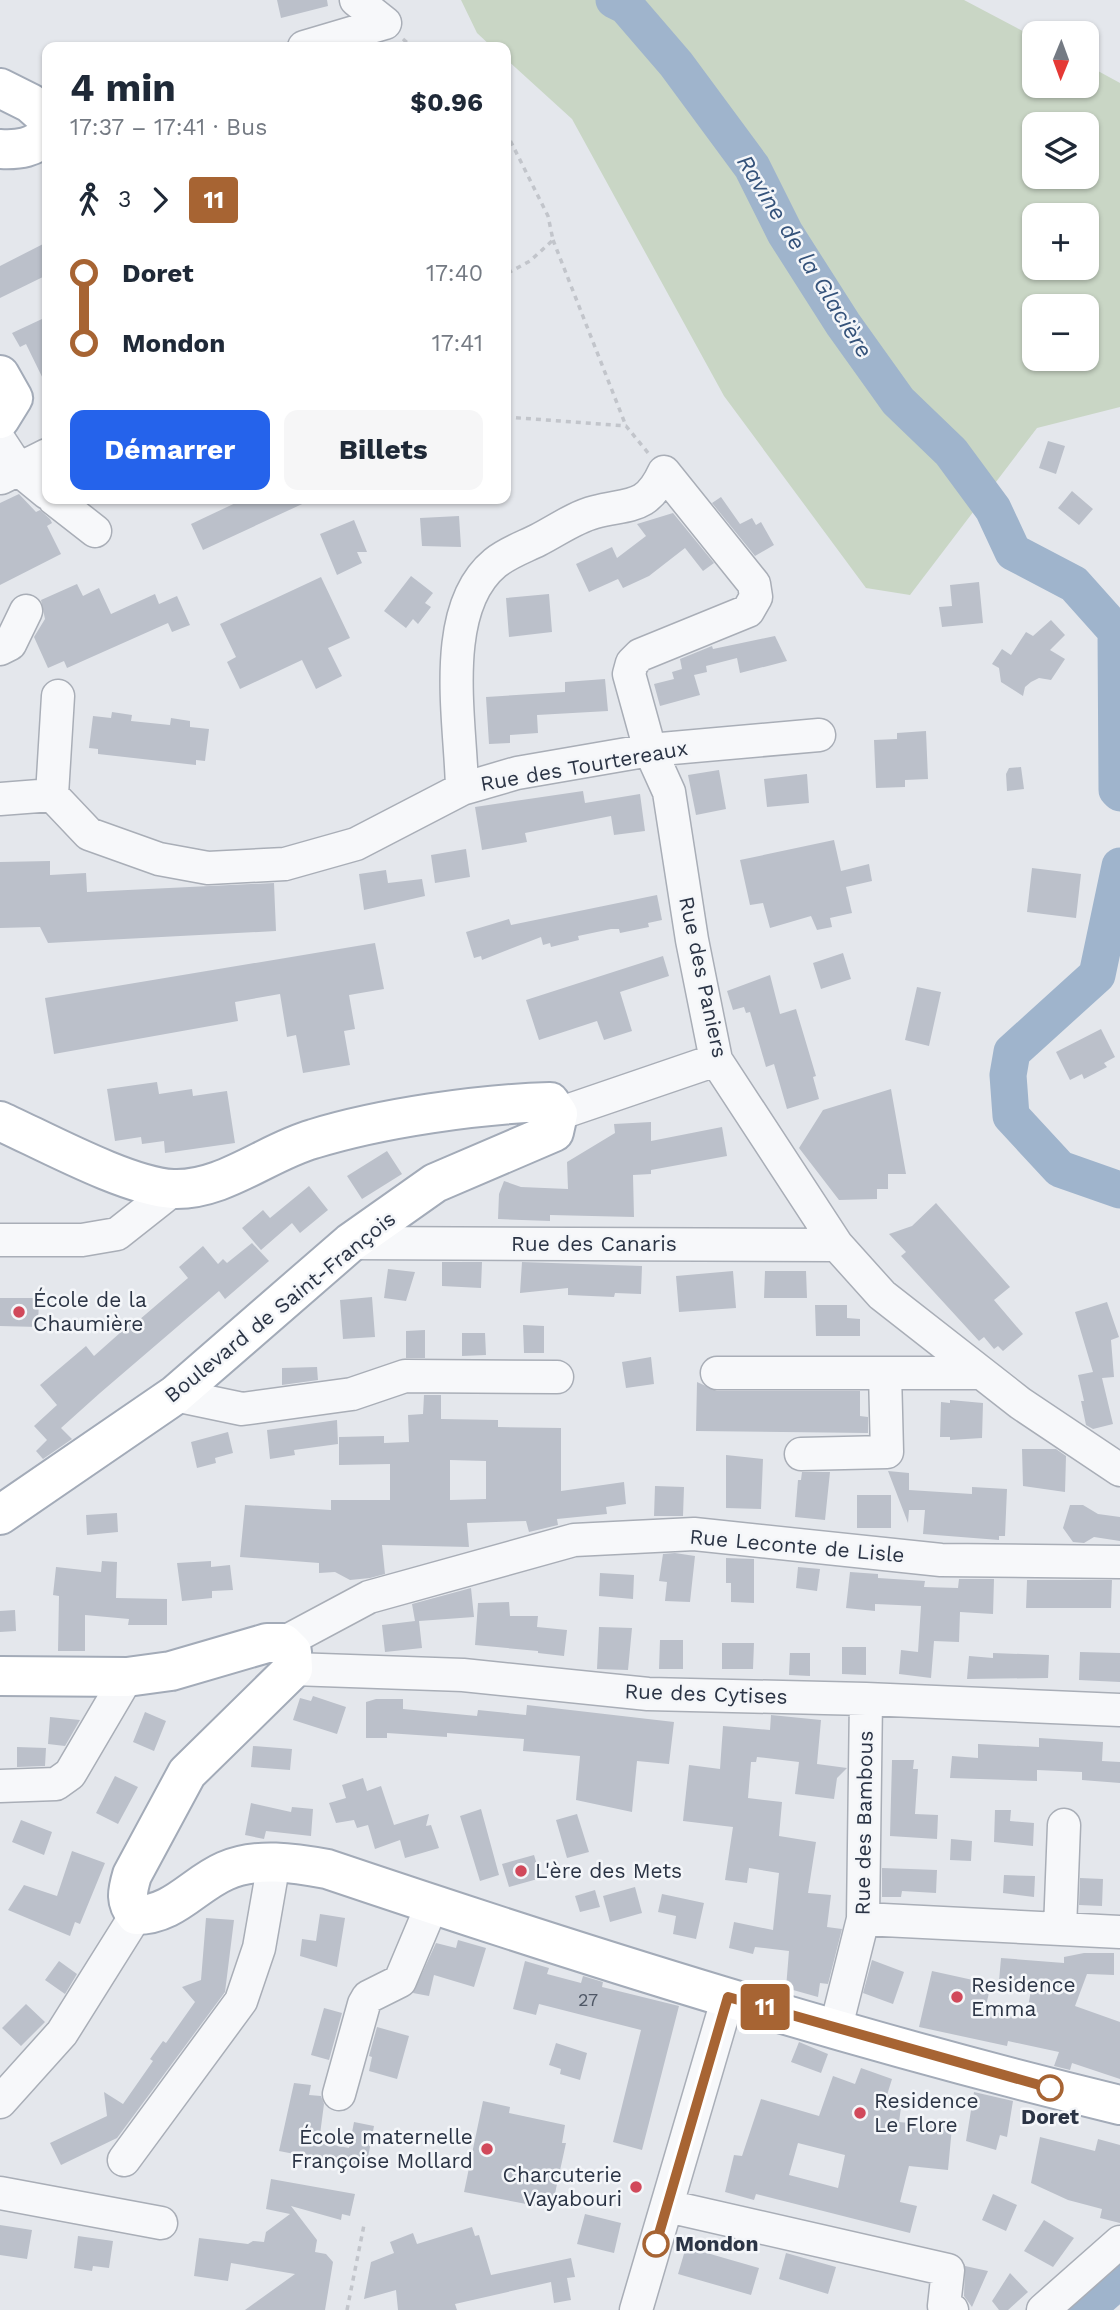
<!DOCTYPE html>
<html lang="fr">
<head>
<meta charset="utf-8">
<style>
  :root { --surface:#fff; --page:#f6f6f7; --text:#1f2937; --muted:#747a83; --accent:#2563eb }
  body { margin:0; font-family:"Work Sans",sans-serif; background:var(--page); color:var(--text); height:100vh; display:flex; flex-direction:column; font-size:26px; white-space:nowrap }
  * { box-sizing:border-box; margin:0 }
  p { font-size:23px; color:var(--muted) }
  .icon { flex:none; width:38px; height:38px; fill:none; stroke:currentColor; stroke-width:2; stroke-linecap:round; stroke-linejoin:round }
  .map { position:relative; flex:1; overflow:hidden }
  .drawer { position:absolute; left:42px; top:42px; width:469px; height:462px; display:flex; flex-direction:column; background:var(--surface); border-radius:14px; box-shadow:0 2px 5px #0004 }
  .drawer>* { flex:none }
  .badge { padding:0 14px; border-radius:5px; font-size:24px; line-height:46px }
  .needle { width:46px; rotate:181deg }
  .tools { position:absolute; left:1022px; top:21px; display:grid; gap:14px }
  .tools a { display:grid; place-items:center; width:77px; height:77px; border-radius:14px; background:var(--surface); box-shadow:0 2px 5px #0004; font-size:35px }
  .map>.badge { position:absolute; translate:-50% -50%; box-shadow:0 0 0 4px #fff }
  .legs { display:flex; align-items:center; gap:10px; height:77px; padding:0 28px; font-size:23px }
  .legs p { margin-inline-start:auto }
  .head { display:flex; align-items:center; justify-content:space-between; height:119px; padding:0 28px }
  h1 { font-size:38px; font-weight:700; line-height:52px }
  .button { display:flex; gap:14px; margin-top:auto; padding:14px 28px }
  .button a { flex:1; height:80px; border-radius:14px; background:var(--accent); color:#fff; font-size:28px; font-weight:700; line-height:80px; text-align:center }
  .button a+a { background:var(--page); color:var(--text) }
  ul { padding:0 28px; list-style:none }
  li { display:flex; align-items:center; gap:24px; height:70px; font-size:26px }
  li i { display:grid; place-items:center; width:10px; height:100%; margin:0 9px; background:currentColor }
  li i::after { content:''; width:18px; height:18px; margin:-9px; border:5px solid; border-radius:50%; background:var(--surface) }
  li p { margin-inline-start:auto }
  li:first-child i { background:linear-gradient(#0000 50%,currentColor 0) }
  li:last-child i { background:linear-gradient(currentColor 50%,#0000 0) }
  .map>svg:first-child { display:block }
  .green { fill:#c9d6c5; fill-rule:evenodd }
  .lines { fill:none; stroke-linecap:round; stroke-linejoin:round }
  .river { stroke:#9fb4cc; stroke-width:37 }
  .building { fill:#bbc0ca; fill-rule:evenodd }
  .minor-casing { stroke:#a9aeb7; stroke-width:35 }
  .major-casing { stroke:#a3abb8; stroke-width:42 }
  .path { stroke:#c2c5cb; stroke-width:3.5; stroke-dasharray:5 5; stroke-linecap:butt }
  .minor { stroke:#f7f8fa; stroke-width:32 }
  .major { stroke:#fff; stroke-width:38 }
  .line-1-casing { stroke:#fff; stroke-width:16 }
  .line-1 { stroke:#a76433; stroke-width:10 }
  .poi-dot { fill:#d1495b; stroke:#f4f6f9; stroke-width:2.5 }
  .stop-1-dot { fill:#fff; stroke:#a76433; stroke-width:3.5 }
  .labels { text-anchor:middle; stroke-width:5; stroke-linejoin:round; paint-order:stroke }
  .number-label { font-size:18px; fill:#4f5766 }
  .street-label { font-size:21px; fill:#2b3445; stroke:#f4f6f9 }
  .poi-label { font-size:21px; fill:#2b3445; stroke:#f4f6f9; text-anchor:start }
  .stop-label { font-size:21px; font-weight:bold; fill:#2b3445; stroke:#f4f6f9 }
  .water-label { font-size:23px; font-style:italic; fill:#34527a; stroke:#f4f6f9 }
</style>
</head>
<body>
<div class="map">
<svg width="1120" height="2310" viewBox="0 0 1120 2310">
  <rect width="100%" height="100%" fill="#e4e7ec"/>
  <path class="green" d="M461,0h503l70,37v49h53v-21l33,18v324l-83,21 -127,167 -44,-7 -142,-192 -152,-277 -66,-60v-12h-14l-15,-14zM1034,124h53v53h-53zM1034,215h53v53h-53zM1034,306h53v53h-53z"/>
  <g class="lines">
    <path class="river" d="M614,0l12,6 50,58 76,103 33,66 58,91 55,77 53,51 42,57 20,43 61,32 42,47 1,159 3,3
      M1120,866l-23,109 -85,77 -4,23 3,41 49,53 60,21
      M1085,2310l35,-30"/>
  </g>
  <path class="building" d="M277,0h50l1,6 -47,12z
    M47,242v33l-47,23v-32z
    M42,319l5,11v57l-21,-43 -6,3 -8,-14z
    M1048,441l17,5 -9,28 -17,-6z
    M1072,491l21,18 -14,16 -21,-17z
    M19,494l17,18 4,-2 10,9 2,4 -5,3 14,28 -61,31v-82z
    M721,497l19,27 12,-6 4,7 5,-3 13,23 -19,11 -43,-53z
    M244,499h69l-110,51 -12,-26z
    M673,513l41,50 -11,8 -18,-23 -36,28 -26,12 -5,-9 -29,13 -13,-28 36,-17 5,11 29,-22 -9,-12z
    M459,516l2,31 -39,-1 -2,-28z
    M354,520l13,32h-10l5,11 -25,12 -17,-41z
    M411,576l22,17 -8,10 6,4 -13,17 -5,-5 -7,9 -22,-17z
    M321,577l29,61 -22,10 14,28 -26,13 -14,-29 -62,29 -13,-27 9,-5 -16,-33z
    M979,582l4,41 -41,4 -3,-20 13,-1 -2,-21z
    M77,584l6,12 16,-8 12,26 44,-20 4,10 18,-8 13,29 -18,7 -4,-9 -101,45 -3,-7 -16,7 -14,-31 11,-18 -4,-19z
    M549,594l3,38 -43,5 -3,-39z
    M1051,620l14,15 -15,15 15,9 -14,21 -12,-2 -8,4 -6,5 -2,9 -22,-14 -2,-14 -7,-4 10,-15 9,6 15,-23 7,4z
    M775,636l12,25 -47,12 -3,-15 -31,8 1,6 -13,3 6,20 -40,11 -6,-22 20,-5 -2,-7 10,-3 -2,-10 32,-13 1,3z
    M605,679l3,32 -71,4 1,18 -28,2v8l-21,1 -3,-47 79,-5v-10z
    M112,712l20,3 -1,6 39,4 1,-7 19,3v6l19,2 -4,32 -9,-1v5l-98,-11v-5l-9,-1 4,-32 18,2z
    M926,731l2,48 -23,1v7l-29,1 -2,-48 23,-1v-6z
    M1021,767l3,22 -17,2 -1,-17 3,-6z
    M719,770l7,39 -30,6 -8,-40z
    M807,774l2,29 -42,4 -3,-28z
    M583,791l2,12 55,-9 5,37 -31,4 -3,-19 -86,17 2,9 -45,8 -7,-43z
    M834,840l7,31 28,-7 3,17 -26,6 6,26 -22,5 2,9 -15,3 -6,-14 -41,12 -7,-25 -13,2 -10,-45z
    M466,849l4,28 -35,6 -4,-28z
    M50,861v14l36,-2 1,19 187,-9 2,48 -228,12 -8,-16 -40,1v-66z
    M1032,868l49,6 -5,44 -49,-6z
    M386,870l2,13 34,-4 3,17 -61,14 -5,-36z
    M657,895l5,25 -14,3 1,4 -29,6 -1,-4h-8l-33,7 1,4 -28,7 -1,-4 -7,2 -2,-8 -59,23 -1,-4 -7,2 -8,-26 43,-13 2,6z
    M375,943l9,46 -35,6 6,34 -11,2 6,34 -47,8 -7,-38 -9,2 -7,-43 -45,8 3,19 -184,33 -9,-56z
    M843,953l8,26 -30,10 -8,-26z
    M663,956l6,20 -49,16 12,39 -28,9 -7,-19 -58,19 -13,-40z
    M770,975l10,39 16,-5 20,67 -3,1 6,22 -32,10 -13,-45 -8,3 -16,-55 -4,1 -2,-6 -11,3 -6,-19z
    M917,987l24,5 -12,54 -24,-6z
    M1101,1029l14,28 -11,6 3,4 -23,12 -2,-5 -12,6 -14,-28z
    M157,1082l2,12 33,-5 1,7 34,-5 8,52 -70,10 -1,-12 -22,3 -1,-7 -26,4 -8,-52z
    M891,1089l15,85h-18v15h-11v10l-38,1 -40,-52 24,-38z
    M651,1122v19l71,-14 5,29 -76,14v4l-18,1 1,42 -84,-2v6l-52,-2 1,-25 5,-13 17,6 47,2 -1,-27 48,-29 -1,-9z
    M387,1151l15,23 -40,25 -15,-23z
    M309,1186l19,24 -28,23 -8,-10 -31,27 -19,-22 21,-18 7,8z
    M936,1203l74,84 -16,13 29,34 -20,17 -5,-5 -4,3 -10,-12 -5,4 -78,-85 5,-4 -17,-18 23,-8z
    M252,1243l17,18 -44,38 -6,-8 -119,102 -39,35 11,11 -29,20 -7,-8 11,-11 -13,-14 23,-21 -17,-20 46,-39 8,10 36,-32 2,2 56,-48 -9,-11 24,-21 15,18 5,-5 4,4z
    M442,1262h40l-1,26 -39,-2z
    M522,1262l120,4 -1,28 -26,-1 -1,4 -46,-2v-7l-48,5z
    M388,1269l27,3 -9,29 -22,-3z
    M733,1271l3,37 -57,4 -3,-36z
    M765,1271h41l1,27h-43z
    M372,1297l3,40 -32,2 -3,-39z
    M0,1298h39l-1,29 -38,-1z
    M1107,1302l12,35 -8,3 3,37 -12,1 11,46 -20,5 -7,-4 -5,-24h3l-6,-26 15,-3 -18,-60z
    M815,1305h32v13l13,1v17h-44z
    M523,1325l21,1v27h-20z
    M425,1330v28h-19v-27z
    M462,1333h23l1,22 -24,1z
    M651,1357l3,27 -28,4 -4,-26z
    M317,1367l1,13 -36,5v-17z
    M697,1382l20,9h143v25l8,1v16l-172,-2z
    M424,1395h17v24l57,1v7l63,1v63l63,-9 2,22 -20,3 1,7 -50,5 1,6 -29,7 -3,-11 -59,2 2,24 -87,-2 3,29 -15,4 -20,2 -15,-8 -16,1v-10l-79,-6 5,-52 86,5v-10h59v-36l-51,1v-28l45,-1v7l25,-1 -1,-27 15,-1zM450,1460l36,1v38l-36,1z
    M950,1400l33,3 -1,35 -32,2v-3h-10l1,-35 9,1z
    M337,1420l1,24 -44,6 1,5 -25,4 -3,-29z
    M228,1432l5,21 -18,5 1,5 -19,5 -6,-26z
    M1022,1449h34l10,7 -1,36 -42,-6z
    M726,1455l37,4 -2,50 -35,-1z
    M888,1471l21,2v17l63,4v-7l35,2 -2,47h-6v4l-76,-6 2,-24h-16l-1,13z
    M802,1472h28l-5,48 -30,-3 3,-37h3z
    M655,1486l29,1 -1,29h-29z
    M857,1495h34v33h-34z
    M1070,1505h13l15,9 22,3v24l-26,-4 -10,6 -11,-1 -10,-14z
    M117,1513l1,19 -31,3 -1,-20z
    M675,1553l20,3 -5,46 -25,-1 2,-19 -8,-1 4,-27z
    M726,1558l28,1v44l-23,-1v-19h-5z
    M102,1561l15,1 -1,36 51,1v26h-39l1,-6 -44,-4v36h-27l1,-55 -6,-1 3,-28 45,5z
    M211,1561v6l19,-2 3,25 -21,1v7l-30,3 -5,-38z
    M798,1567l22,2 -3,22 -21,-3z
    M850,1572l28,2v4l47,3 -1,6 34,1 1,-9h35l-1,35 -33,-2 -1,30 -25,-1 -3,37 -32,-4 2,-24 17,2 3,-46 -46,-2v7l-29,-3z
    M600,1573l34,2 -1,24 -34,-3z
    M1027,1580h85l-1,28h-85z
    M471,1588l3,29 -55,4 3,27 -37,4 -3,-27 33,-4 -3,-17z
    M509,1602l1,14h28l-1,11 30,3 -3,26 -26,-3v-2l-63,-6 3,-42z
    M15,1610l1,21 -16,1v-21z
    M599,1627l33,1 -4,42 -31,-1z
    M660,1640h23v29h-24z
    M722,1643h32l-1,26h-31z
    M842,1647h24v28l-24,-1z
    M1080,1652l40,1v29l-41,-2z
    M790,1653h20v23l-21,-1z
    M993,1653l56,2 -1,23 -81,1 2,-23 24,2z
    M313,1696l33,11 -9,27 -44,-14 7,-22 11,3z
    M376,1699h27v10l74,7 1,-6 48,5 1,-10 147,17 -5,42 -32,-3 -5,51 -56,-12 4,-44 -57,-5 1,-12 -77,-6v4l-60,-4v5h-21v-36z
    M145,1712l21,9 -12,30 -21,-9z
    M771,1715l50,5 -4,44 30,4 -10,10 -3,21 -39,-5 4,-32 -42,-5 -1,5h-5l-3,36 34,4 -3,34 37,6 -8,51 23,2 -4,32 15,2 -14,55 -8,-1 -2,14 -32,-9 3,-37 -34,-4 -2,7 -24,-6 5,-26 39,8 6,-57 -30,-5 -2,15 -22,-3 8,-53 -50,-6 6,-56 31,4 3,-43 47,4z
    M50,1717l30,3 -15,26 -17,-2z
    M1039,1738l64,4 -1,19 18,1v21l-38,-3v-8l-45,-2v11l-87,-3 2,-22 26,2v-14l61,3z
    M253,1746l39,3 -2,21 -39,-3z
    M17,1747l29,1 -1,18 -28,1z
    M892,1760h22l-1,9h5l-3,45 23,1 -1,24 -47,-3z
    M115,1776l23,11 -20,37 -22,-11z
    M363,1778l4,13 14,-5 13,39 35,-11 -3,12 5,-1 8,23 -34,10 -5,-18 -25,9 -7,-24 -11,3 -3,-8 -18,3 -7,-20 17,-5 -4,-13z
    M251,1803l40,9 1,-5 21,2 -2,27 -45,-5 -2,8 -19,-4z
    M481,1809l18,66 -19,6 -20,-65z
    M995,1810h16l-1,11 24,2 -1,23 -39,-4z
    M577,1814l12,38 -22,6 -11,-38z
    M21,1820l31,12 -8,23 -32,-13z
    M951,1839l21,2 -1,20 -21,-1z
    M72,1851l33,12 -25,61 -5,-2 -5,14 -62,-26 16,-25 33,11z
    M534,1855l7,23 -32,9 -7,-23z
    M882,1868l55,2 -1,23 -34,-2 -1,6h-19z
    M1004,1875l31,1 -1,21 -31,-4z
    M1080,1878l23,1 -1,27 -23,-1z
    M635,1887l7,26 -32,9 -7,-26z
    M595,1890l5,17 -20,5 -5,-16z
    M662,1894l42,9 -8,36 -23,-5 3,-18 -18,-4z
    M320,1914l25,4 -8,49 -37,-11 2,-17 14,2z
    M206,1918l28,2 -9,72 -108,146 -56,27 -11,-22 57,-27 -3,-24 19,12 30,-43 -3,-2 13,-18 3,2 29,-41 -13,-15 19,-7z
    M458,1940l28,8 -12,39 -40,-12 -5,21 -16,-3 23,-50 20,5z
    M1084,1953h30v22l-27,-1 -12,32 45,16v57l-48,-16 -2,7 -16,-4 5,-14 -51,-11 -1,5 -88,-19 13,-56 59,13 -6,26 41,9 6,-35 -33,-3 2,-23 63,5v-6z
    M872,1960l32,12 -11,32 -30,-11z
    M59,1961l18,13 -12,20 -20,-14z
    M525,1961l24,7 -2,6 34,9 2,-7 20,6 -1,5 77,19 -37,144 -29,-8 28,-112 -102,-26 -3,11 -23,-6z
    M26,2004l19,18 -24,24 -19,-18z
    M324,2008l18,5 -13,47 -18,-5z
    M377,2027l32,9 -12,43 -28,-8 3,-14 -3,-1z
    M799,2042l29,12 -7,19 -30,-11z
    M556,2043l31,10 -7,27 -20,-6 1,-5 -12,-4z
    M861,2068l31,11 -5,16 15,5 -3,22 53,5 -4,43 -39,-4 -9,36 17,4 -7,27 -154,-39 -2,6 -29,-8 9,-37 8,1 19,-57 58,17 14,-40 22,8zM798,2143l47,12 -7,33 -49,-13z
    M294,2083l17,2 -2,10 12,1 3,8 -5,38 30,6 5,-26 20,4 -8,42 -87,-17z
    M974,2092l39,9 -6,36 -7,-2 -4,15 -30,-9z
    M483,2101l27,6 -1,6 56,12 -3,18h4l-12,55 -5,-1 -2,11 -83,-16z
    M1040,2137l55,14 3,-12 22,6v78l-20,-5 2,-9 -34,-9 -37,-17z
    M271,2179l84,15 -5,22 -8,-2 -1,6 -50,-14 26,34 -2,12 11,2 7,8 -8,48h-80l50,-36 -64,-11 -3,18 -34,-5 5,-38 49,6 5,-3 11,1 2,-10 24,-18 -24,-5z
    M993,2194l24,11 -11,26 -24,-11z
    M585,2214l36,9 -7,30 -37,-9z
    M1044,2220l30,18 -21,29 -29,-16z
    M0,2225l32,5 -5,29 -27,-4z
    M472,2227l3,9 4,-1 12,40 80,-17 4,19 -8,1 4,22 -17,3 -3,-21 -96,22 2,6h-59l-2,-20 -32,9 7,-37 23,-9 -4,-11 23,-9 4,11z
    M78,2236l35,5 -4,27 -16,-2 -1,5 -18,-3z
    M686,2247l73,21 -8,27 -73,-21z
    M786,2253l50,14 -8,27 -49,-15z
    M965,2266l23,5 -16,36 -8,-11z
    M1010,2273l18,19 -20,18h-9l-7,-9z"/>
  <g class="lines">
    <defs>
      <path id="minor" d="M356,0l29,23
        M304,47l81,-24
        M0,441l19,29 28,23
        M1,478l46,-23
        M54,499l41,32
        M0,649l10,-5 16,-33
        M462,789c-1,-66 -24,-179 33,-226 12,-10 29,-16 43,-23 18,-9 37,-23 57,-28 36,-9 52,-3 69,-40l90,112 2,13 -8,14 -108,44 -8,8 -3,11 21,76 19,42 23,148 24,120 121,185 45,50 138,108 100,67
        M52,795l6,-99
        M0,799l52,-4 37,39 70,25 49,9 77,-4 71,-20 106,-55 55,-16 133,-23 169,-15
        M558,1114l158,-54
        M0,1240h82l35,-6 57,-45
        M350,1243l487,2
        M717,1373h263
        M175,1395l67,14 110,-15 53,-18 152,1
        M801,1454l86,-2 -2,-79
        M283,1643l86,-46 205,-57 120,-6 247,26 179,2
        M293,1669l170,6 185,19 218,5 254,11
        M0,1786l56,-2 14,-10 57,-97
        M863,1919l257,13
        M1060,1929l4,-104
        M836,2027l27,-108 3,-220
        M339,2094l25,-90 4,-7 32,-16 32,-76
        M0,2102l62,-69 74,-118
        M124,2160l117,-159 18,-53 15,-86
        M0,2193l161,30
        M667,2206l281,64 -4,36 8,4
        M636,2310l92,-313
        M1043,2310l77,-68"/>
      <path id="major" d="M0,88l30,15 17,15
        M0,149c19,1 34,-1 47,-15
        M0,375l13,23 -13,21
        M0,1121c44,20 128,66 173,68 50,2 94,-37 140,-50 68,-21 166,-35 237,-37l8,12 -4,18 -119,51 -85,60 -175,152 -175,120
        M0,1676l127,1 44,-6 96,-28h16l9,9 1,17 -106,104 -55,102c-5,17 -7,27 4,40 38,0 57,-30 89,-44 31,-14 70,-8 102,-2 261,88 525,171 793,236"/>
    </defs>
    <use href="#minor" class="minor-casing"/>
    <use href="#major" class="major-casing"/>
    <path class="path" d="M403,39l9,8
      M506,132l42,84 5,24 -23,21 -24,13
      M553,240l73,186
      M506,417l120,9 23,28
      M347,2310l17,-85"/>
    <use href="#minor" class="minor"/>
    <use href="#major" class="major"/>
  </g>
  <g class="lines">
    <defs>
      <path id="line-1" d="M656,2244l72,-247 322,91"/>
    </defs>
    <use href="#line-1" class="line-1-casing"/>
    <use href="#line-1" class="line-1"/>
  </g>
  <g class="poi-dot">
    <circle cx="19" cy="1312" r="7"/>
    <circle cx="521" cy="1871" r="7"/>
    <circle cx="957" cy="1997" r="7"/>
    <circle cx="860" cy="2113" r="7"/>
    <circle cx="487" cy="2149" r="7"/>
    <circle cx="636" cy="2187" r="7"/>
  </g>
  <g class="stop-1-dot">
    <circle cx="1050" cy="2088" r="12"/>
    <circle cx="656" cy="2244" r="12"/>
  </g>
  <g class="labels">
    <g class="number-label">
      <text x="588" y="2006">27</text>
    </g>
    <g class="street-label">
      <text transform="translate(584 766) rotate(-10)" y="7">Rue des Tourtereaux</text>
      <text transform="translate(703 977) rotate(78)" y="7">Rue des Paniers</text>
      <text x="594" y="1251">Rue des Canaris</text>
      <text transform="translate(280 1307) rotate(-39)" y="7">Boulevard de Saint-François</text>
      <text transform="translate(797 1546) rotate(5)" y="7">Rue Leconte de Lisle</text>
      <text transform="translate(706 1694) rotate(2)" y="7">Rue des Cytises</text>
      <text transform="translate(864 1823) rotate(-89)" y="7">Rue des Bambous</text>
    </g>
    <g class="poi-label">
      <text x="33" y="1307">École de la<tspan x="33" dy="24">Chaumière</tspan></text>
      <text x="535" y="1878">L'ère des Mets</text>
      <text x="971" y="1992">Residence<tspan x="971" dy="24">Emma</tspan></text>
      <text x="874" y="2108">Residence<tspan x="874" dy="24">Le Flore</tspan></text>
      <text x="473" y="2144" text-anchor="end">École maternelle<tspan x="473" dy="24">Françoise Mollard</tspan></text>
      <text x="622" y="2182" text-anchor="end">Charcuterie<tspan x="622" dy="24">Vayabouri</tspan></text>
    </g>
    <g class="stop-label">
      <text x="1050" y="2124">Doret</text>
      <text x="675" y="2251" text-anchor="start">Mondon</text>
    </g>
    <g class="water-label">
      <text transform="translate(805 256) rotate(58)" y="8">Ravine de la Glacière</text>
    </g>
  </g>
</svg>
<div class="tools">
<a><svg class="needle" viewBox="-14 -14 28 28"><path d="M0-13l5 13h-10z" fill="#e53935"/><path d="M0 13l5-13h-10z" fill="#747a83"/></svg></a>
<a><svg class="icon" aria-label="layers" viewBox="0 0 24 24"><path d="M12 4l9 5-9 5-9-5zM3 14l9 5 9-5"/></svg></a>
<a>+</a>
<a>−</a>
</div>
<b class="badge" style="left:765px;top:2007px;background:#a76433;color:#fff">11</b>
<section class="drawer">
<div class="head"><div><h1>4 min</h1><p>17:37 – 17:41 · Bus</p></div><b>$0.96</b></div>
<div class="legs"><svg class="icon" aria-label="walk" viewBox="0 0 24 24"><circle cx="13" cy="4" r="2"/><path d="M13 8l-2 6 4 7M11 14l-3 7M7 12l3-4h3l4 4"/></svg>3<svg class="icon" aria-label="forward" viewBox="0 0 24 24"><path d="M9 5l7 7-7 7"/></svg><b class="badge" style="background:#a76433;color:#fff">11</b></div>
<ul>
<li><i style="color:#a76433"></i><b>Doret</b><p>17:40</p></li>
<li><i style="color:#a76433"></i><b>Mondon</b><p>17:41</p></li>
</ul>
<div class="button"><a>Démarrer</a><a>Billets</a></div>
</section>
</div>
</body>
</html>
